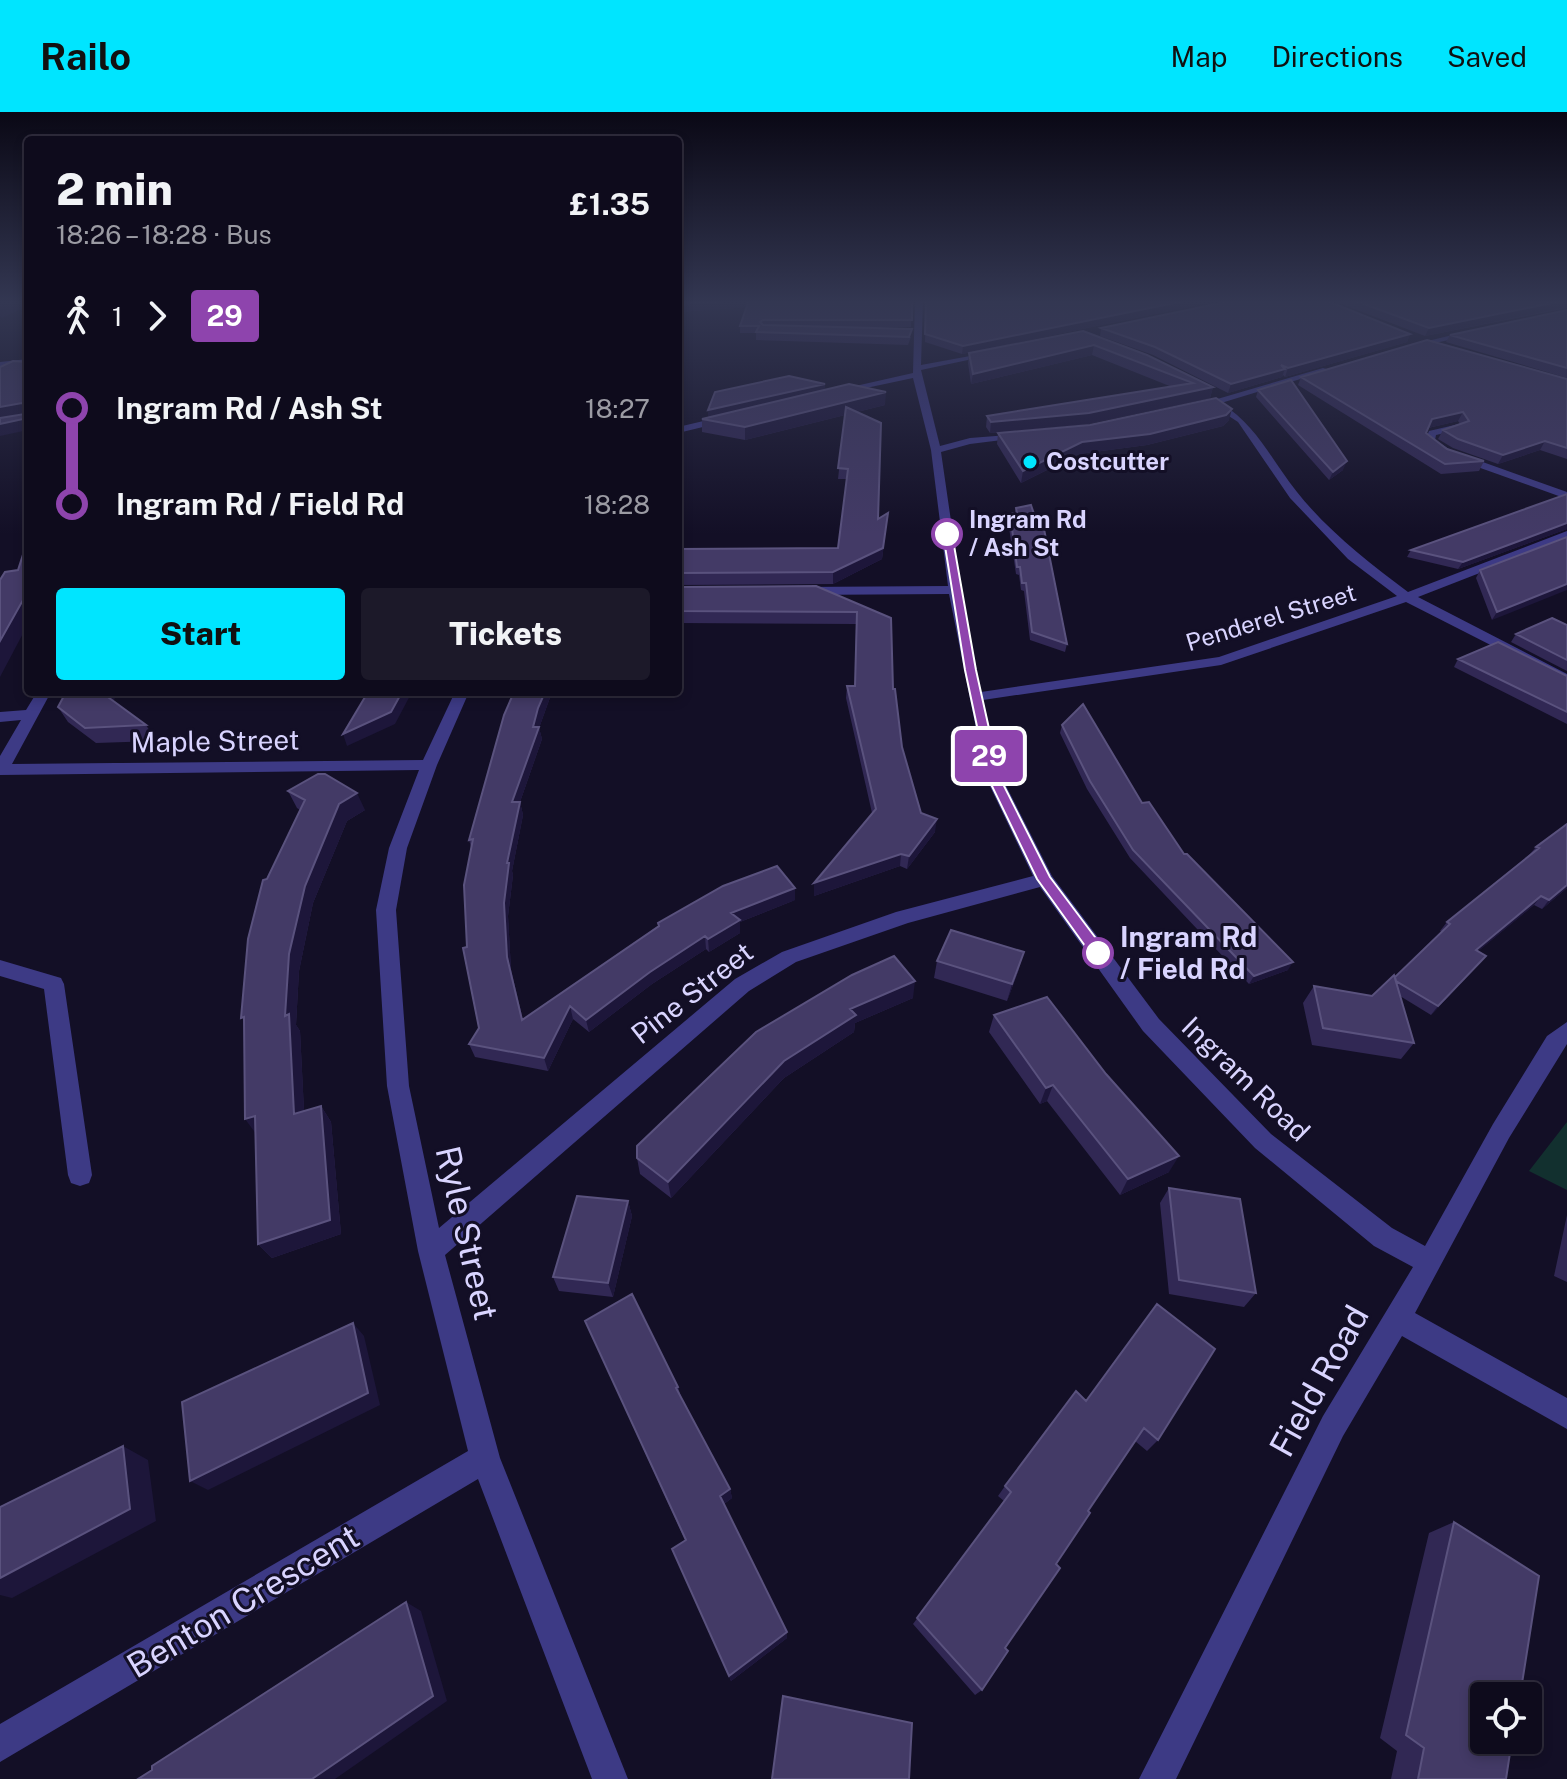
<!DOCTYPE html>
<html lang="en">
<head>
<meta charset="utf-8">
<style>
  :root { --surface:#0e0b1c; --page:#1c1929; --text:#f1f3f6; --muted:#9b9ba3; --line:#2e2b3b; --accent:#00e5ff }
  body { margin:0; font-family:"Public Sans",sans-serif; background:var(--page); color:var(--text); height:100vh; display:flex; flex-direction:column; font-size:30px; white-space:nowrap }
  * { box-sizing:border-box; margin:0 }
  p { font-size:26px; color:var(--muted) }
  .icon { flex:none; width:44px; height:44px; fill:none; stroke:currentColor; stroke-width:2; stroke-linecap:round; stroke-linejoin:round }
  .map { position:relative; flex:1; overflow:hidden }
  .side { position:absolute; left:24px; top:24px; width:658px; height:560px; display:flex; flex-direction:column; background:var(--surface); border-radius:8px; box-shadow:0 4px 12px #0003,0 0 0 2px var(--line) }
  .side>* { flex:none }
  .badge { padding:0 16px; border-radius:6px; font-size:28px; line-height:52px }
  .fabs { position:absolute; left:1470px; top:1570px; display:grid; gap:16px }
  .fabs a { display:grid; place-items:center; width:72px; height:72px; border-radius:8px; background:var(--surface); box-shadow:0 4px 12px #0003,0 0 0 2px var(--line); font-size:40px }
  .map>.badge { position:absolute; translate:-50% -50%; box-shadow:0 0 0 4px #fff }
  .legs { display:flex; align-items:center; gap:12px; height:88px; padding:0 32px; font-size:26px }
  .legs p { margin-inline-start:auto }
  .headline { display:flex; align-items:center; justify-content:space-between; height:136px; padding:0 32px }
  h1 { font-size:44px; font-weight:800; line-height:60px }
  .button { display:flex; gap:16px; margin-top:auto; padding:16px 32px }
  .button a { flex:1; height:92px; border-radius:8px; background:var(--accent); color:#111; font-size:32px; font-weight:800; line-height:92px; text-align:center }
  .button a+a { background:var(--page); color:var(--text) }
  ul { padding:0 32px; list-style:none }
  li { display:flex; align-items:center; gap:28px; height:96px; font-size:30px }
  li i { display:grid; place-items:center; width:12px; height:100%; margin:0 10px; background:currentColor }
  li i::after { content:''; width:20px; height:20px; margin:-10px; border:6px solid; border-radius:50%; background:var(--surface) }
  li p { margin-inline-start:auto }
  li:first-child i { background:linear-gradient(#0000 50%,currentColor 0) }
  li:last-child i { background:linear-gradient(currentColor 50%,#0000 0) }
  header { display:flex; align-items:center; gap:48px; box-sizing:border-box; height:112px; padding:0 40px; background:var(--accent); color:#111 }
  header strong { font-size:38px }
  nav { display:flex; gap:44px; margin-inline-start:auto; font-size:28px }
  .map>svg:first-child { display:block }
  .green { fill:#12302f }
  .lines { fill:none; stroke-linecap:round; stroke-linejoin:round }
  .minor { fill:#3d3a85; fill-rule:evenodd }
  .wall { fill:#312854 }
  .shaded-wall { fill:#1d163a }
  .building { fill:#433a66; stroke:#5a527e; stroke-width:2 }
  .line-1 { fill:#8e44ad; stroke:#fff; stroke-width:2 }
  .poi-dot { fill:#00e5ff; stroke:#130f26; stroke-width:3 }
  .stop-1-dot { fill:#fff; stroke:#8e44ad; stroke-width:4 }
  .labels { text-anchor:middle; stroke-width:6; stroke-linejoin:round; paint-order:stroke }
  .far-poi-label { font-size:24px; font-weight:bold; fill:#d9d4ff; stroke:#130f26; text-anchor:start }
  .far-stop-label { font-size:24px; font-weight:bold; fill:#d9d4ff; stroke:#130f26; text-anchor:start }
  .far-street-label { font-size:24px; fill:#d9d4ff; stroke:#130f26 }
  .street-label { font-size:28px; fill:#d9d4ff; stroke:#130f26 }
  .stop-label { font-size:28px; font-weight:bold; fill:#d9d4ff; stroke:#130f26; text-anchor:start }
  .near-street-label { font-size:34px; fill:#d9d4ff; stroke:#130f26 }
</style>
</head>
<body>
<header>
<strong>Railo</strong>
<nav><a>Map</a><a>Directions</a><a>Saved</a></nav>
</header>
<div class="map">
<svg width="1567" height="1667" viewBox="0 0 1567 1667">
  <rect width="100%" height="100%" fill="#130f26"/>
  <path class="green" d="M1567,1010v68l-38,-19z"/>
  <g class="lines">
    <path class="minor" d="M915,188h8l-2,65 71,-13 4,2 -75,16 19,76 30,-8 52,-4 5,3 -57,7 -29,8 20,138 20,102 238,-35 178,-61 -49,-37 -58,-61 -52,-76 -26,-17 -17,5 -5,-3 133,-39 7,2 -109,33c37,24 49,55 76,89 31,39 71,70 111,100l159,-61v8l-149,58 149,77v10l-161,-82 -185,63 -238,35 19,78 50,98 107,143 112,115 121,94 33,18 68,-122 54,-88 20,-14v22l-58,94 -94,175 152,85v31l-165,-93 -59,100 -167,343h-37l184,-363 90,-149 -39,-21 -119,-98 -112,-117 -103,-144 -132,36 -112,39 -47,29 -304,264 55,203 128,321h-36l-114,-300 -478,283v-38l468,-273 -50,-200 -31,-165 -11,-176 13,-62 30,-78 -419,5v-19l21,-36 -21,2v-10l26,-2 11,-18h14l-39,72 411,-4 32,-68h14l-32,73 -30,83 -11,62 13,176 30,142 296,-249 47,-27 114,-40 137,-36 -47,-98 -37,-184 -150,1 -6,-4 6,-4 149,-1 -17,-136 -18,-72 -80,17 -4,-3 84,-19z
      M1473,218l3,4 -73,16 -4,-2z
      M28,247v6l-28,3v-6z
      M729,303l3,5 -54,13v-6z
      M1459,312l3,5 -26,6 -1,5 17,11 115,41v7l-123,-44 -19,-14 4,-10z
      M0,848l61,18 3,6 28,191 -3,8 -9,3 -9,-3 -3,-8 -24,-186 -44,-13z"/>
  </g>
  <path class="wall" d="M678,188h234l-1,27h-87l87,10 -3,8 -152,-5v-7h-16v-7l7,-19 -69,5z
    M926,188h296l-260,54 -37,-12z
    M1331,188h236v8l-142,28z
    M1567,199v67l-121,-36 4,-7z
    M1101,216l309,6 -3,8 -122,35 -2,-2 -1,2 -54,16 -75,-38 -53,-19z
    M1083,219l130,56 -3,11 -123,26 -97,9 -4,-6 1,-11 185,-29 -80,-32 -121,29 -3,-21 1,-10z
    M1301,265l266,2v80l-27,-9 -42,14 -45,-16 -15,-9 5,-9 17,-6 -2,-3 -30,7 -2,5 21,16 37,12 -5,10 -38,3 -143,-89z
    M825,272l-1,6 61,15 -28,7 21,107 10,-6 -6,46 -49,25 -155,1v-36l160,-1 9,-69h-9l7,-64 -100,25 -43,-8v-13l71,-17 -65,15v-7z
    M1258,278l85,80 -14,10 -73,-83z
    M1229,308l-6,6 -76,19 -68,9 -58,29 -24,-39 1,-11z
    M1567,382v35l-109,40 -51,-12 4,-7z
    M1016,396l51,136 -2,8 -35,-12 -6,-49 -3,-1 -2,-15 -3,-1 -8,-53 2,-8h5z
    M1567,425l-75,83 -16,-42 4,-8z
    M816,474l75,32 2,71 9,58 19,66 14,19 -28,37 -7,-3 -86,30 58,-83 -26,-115 1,-12h8l1,-62 -178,-1v-36z
    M1567,513v46l-56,-29 5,-8z
    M1458,547l109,17v48l-113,-57z
    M514,580h38l-13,36 3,11 -22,63 3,13 -11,56 1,4 -5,41 3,54 12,50 135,-94v-3l137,-23 -55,22v11l-31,19 -3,-3 -54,35 -63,48 -16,-13 -25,52 -73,-14 -6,-13 10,-16 -12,-81 4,-100 -2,-7z
    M113,590l33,23 10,16 -60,2 -28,-21 -10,-15z
    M1062,613l80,78 42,51 104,116 -39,14 -119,-126 -43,-69 -27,-56z
    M288,679l77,19 -18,11 -34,82 -14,68 -3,54 4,6 4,80 17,-5 10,16 10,112 -69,24 -14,-14 -2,-111 -12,-111 23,-143 33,-69 -3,-2z
    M1567,712v64l-25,21 -8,-4 -56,46 8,5 -55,59 -31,-19 14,47 -13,16 -89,-14 -9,-42 11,-17 58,10 23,-19 47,-45 -2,-1 7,-9 82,-67 7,-8z
    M937,849l82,8 -12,32 -73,-23z
    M852,863l61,23 -58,25 -1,9 -70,46 -113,120 -31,-24 -3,-16z
    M994,903l175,157 -49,23 -73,-94 -7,3 -51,-72z
    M1169,1076l87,105 -12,14 -75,-13 -9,-91z
    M628,1089l4,15 -19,81 -54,-6 -6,-14z
    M1567,1103v67l-13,-6z
    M1157,1192l1,136 -11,11 -12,-10 -47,70 -83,137 -23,42 -7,5 -62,-71 91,-123 -6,-5 7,-10 81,-85z
    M585,1209l93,66 3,10 49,92 2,9 -8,6 63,128v6l-56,43 -59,-132 13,-9z
    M1454,1410l52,257h-115l6,-28 -17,-13 49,-205z"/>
  <path class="shaded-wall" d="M8,188h20v6l-26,12 -2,-2v-12z
    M749,188l1,7 -72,5v-8z
    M1189,188h33l-260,54 1,-8z
    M1567,188l-1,7 -141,29 4,-8z
    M1410,222l-3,8 -122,35 3,-9z
    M1094,233l-2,10 -121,29 2,-10z
    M1285,257l-3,8 -54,16 3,-9z
    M825,272l-1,6 -116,27v-7z
    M1213,275l-3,11 -123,26 -97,9 1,-11z
    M886,280l-1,13 -140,35v-13z
    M22,291l5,10 -27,5v-11z
    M1232,297l-3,11 -6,6 -76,19 -68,9 -58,29 2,-12 59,-29z
    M1463,300l-5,9 -30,7 4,-9z
    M28,306v12l-28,6v-12z
    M1545,329l-5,9 -42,14 5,-9z
    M1347,349l-4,9 -14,10 4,-8z
    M888,401l-6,46 -49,25v-12z
    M1567,411v6l-109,40 5,-7z
    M1567,472v6l-75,30 5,-8z
    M23,488l5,9v15l-28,53v-36z
    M101,580h17l-8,16 -10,-15z
    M402,580h10l-17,32 -48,22 -4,-12z
    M545,580h7l-13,36 3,11 -22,63 3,13 -11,56 1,4 -5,41 3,54 15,63 -19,-76 -3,-54 8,-101 26,-94z
    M357,681l8,17 -18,11 -34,82 -14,68 -3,54 4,6 5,99 -11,-16 -9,-98 4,-62 16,-68 34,-82z
    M937,707l-2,13 -28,37 2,-13z
    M901,742l-1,12 -86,30v-13z
    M1567,773v3l-25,21 7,-9z
    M795,776v12l-55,22v11l-31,19 -1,-13 23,-26z
    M1541,784l-7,9 -65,54 7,-9z
    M705,824l1,13 -54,35 -63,48 -3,-12 64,-48z
    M1024,840l-5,17 -12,32 5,-17z
    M1486,844l-7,8 -48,51 7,-9z
    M1293,850l-5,8 -39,14 5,-8z
    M915,869l-2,17 -58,25 -1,9 -70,46 -113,120 -3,-16 116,-121 66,-52z
    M570,894l3,13 -25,52 -4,-13z
    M1053,973l-6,16 -7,3 6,-16z
    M321,994l10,16 10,112 -69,24 -14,-14z
    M255,1004l2,19 -12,-16z
    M1179,1044l-10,16 -49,23 8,-16z
    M628,1089l4,15 -19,81 -5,-14z
    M353,1211l11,13 16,69 -172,85 -18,-9z
    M123,1334l25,14 8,61 -144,77 -12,-3v-17z
    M730,1377l2,9 -11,8 -1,-10z
    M406,1490l15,9 26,90 -112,78h-23z
    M787,1520v6l-56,43 -2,-5z"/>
  <path class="building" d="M678,188h65l-65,4z
    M749,188h163v20h-149l-3,2 3,3 149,4 -3,8 -153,-5 3,-6h-19z
    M926,188h263l-226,46 -38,-12z
    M1235,188h90l85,34 -122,34 -7,-3 4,4 -54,15 -76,-37 -54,-19z
    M1353,188h214l-138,28z
    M1567,198v58l-117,-33z
    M1083,219l64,24 66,32 -124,26 -98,9 -4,-6 206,-33 -99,-38 -121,29 -4,-21z
    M1427,228l140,39v69l-22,-7 -42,14 -45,-16 -15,-9 26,-9 -6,-9 -31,7 -6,14 21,16 37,12 -39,3 -144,-87z
    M13,249l15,1v56l-28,6v-6l25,-4v-8l-3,-3 -22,4v-40z
    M789,264l36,8 -117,26 7,-18z
    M1291,268l56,81 -14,11 -75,-82z
    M849,272l37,8 -141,35 -43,-8z
    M1216,286l16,11 -6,6 -76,19 -68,8 -59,29 -25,-38 92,-8z
    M846,295l35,16 -3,96 10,-6 -5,35 -50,24 -155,1v-24l160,-1 10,-79 -10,-1z
    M1567,382v29l-104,39 -52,-12z
    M1031,393l3,9h7l26,130 -35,-12 -6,-49h-4l-2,-16h-3l-7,-54h7l-1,-5z
    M1567,425v47l-70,28 -17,-42z
    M28,427v63l-5,-2 -23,41v-61l5,-8 13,-2z
    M816,474l75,32 2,71h2l7,58 19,66 16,6 -28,37 -8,-2 -87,29 62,-74 -29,-123h8l2,-74 -179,-1v-24z
    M1552,506l15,7v35l-51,-26z
    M1498,530l69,34v36l-109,-53z
    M66,580h35l45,33 -61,3 -27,-21z
    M368,580h34l-11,20 -48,22z
    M514,580h31l-7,16 -5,19h6l-27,75h8l-13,61h2l-5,40 3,54 15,63 137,-94 -1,-3 65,-37 54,-20 18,22 -64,25 9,7 -32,19 -3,-3 -55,36 -64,48 -16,-14 -26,52 -75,-14 10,-16 -16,-80 4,-1 -3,-62 9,-46 -4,1 35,-125z
    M1083,592l59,99 7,-1 35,52h3l106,108 -39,14 -121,-126 -43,-69 -28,-56z
    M318,662h7l32,19 -18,11 -34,82 -16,68 -4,62 4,-2 5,100 27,-8 9,114 -72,24 -3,-128 -10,3 -1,-102 -3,1 7,-79 15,-59 4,-1 38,-79 -17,-9z
    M1567,712v61l-18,15 -8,-4 -65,54 10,6 -48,50 -42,-25 -1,-4 55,-53 -3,-2 92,-74 -3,-1z
    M951,818l73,22 -12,32 -75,-23z
    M894,844l21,25 -65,28 6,6 -72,46 -116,121 -31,-24v-12l119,-114 96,-57z
    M1394,863l20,68 -91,-15 -9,-42 58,10z
    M1047,885l59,77 73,82 -51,23 -75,-94 -7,3 -52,-73z
    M1169,1076l71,11 16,94 -77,-13z
    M577,1084l51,5 -20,82 -55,-6z
    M632,1182l46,93 -2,1 54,101 -10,7 67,136 -58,44 -57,-127 14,-9 -101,-219z
    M1157,1192l58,45 -57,91 -14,-12 -56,83 2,2 -34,51 4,4 -55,80 3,3 -26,39 -65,-72 94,-126 -6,-6 71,-95 10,10z
    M353,1211l15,70 -178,88 -8,-79z
    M123,1334l7,63 -130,69v-71z
    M1454,1410l85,54 -19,120h-36v44h28l-6,39h-88l6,-31 -18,-13z
    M406,1490l27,94 -121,83h-174l14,-9v-4z
    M783,1584l129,27 -3,56h-137z"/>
  <linearGradient id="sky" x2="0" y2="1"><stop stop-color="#0a0815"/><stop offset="0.45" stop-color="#333752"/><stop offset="1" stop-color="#333752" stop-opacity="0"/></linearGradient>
  <rect width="1567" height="422" fill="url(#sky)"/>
  <path class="line-1" d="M947,419l5,3 24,136 24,108 50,99 54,72v8h-11l-56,-78 -49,-101 -23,-108 -22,-136z"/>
  <circle class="poi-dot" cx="1030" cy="350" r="8"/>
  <g class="stop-1-dot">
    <circle cx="947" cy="422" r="14"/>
    <circle cx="1098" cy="841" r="14"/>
  </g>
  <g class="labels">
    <g class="far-poi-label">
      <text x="1046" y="358">Costcutter</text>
    </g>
    <g class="far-stop-label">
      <text x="969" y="416">Ingram Rd<tspan x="969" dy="28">/ Ash St</tspan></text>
    </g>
    <g class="far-street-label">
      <text transform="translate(1271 506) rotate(-17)" y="8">Penderel Street</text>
    </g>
    <g class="street-label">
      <text transform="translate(215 629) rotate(-1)" y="10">Maple Street</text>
      <text transform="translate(692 881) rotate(-38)" y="10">Pine Street</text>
      <text transform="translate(1246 967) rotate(44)" y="10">Ingram Road</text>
    </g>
    <g class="stop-label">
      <text x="1120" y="835">Ingram Rd<tspan x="1120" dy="32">/ Field Rd</tspan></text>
    </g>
    <g class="near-street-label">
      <text transform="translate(467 1121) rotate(77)" y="12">Ryle Street</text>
      <text transform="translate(1319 1269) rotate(-61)" y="12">Field Road</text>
      <text transform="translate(243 1489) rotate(-31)" y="12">Benton Crescent</text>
    </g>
  </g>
</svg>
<div class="fabs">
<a><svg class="icon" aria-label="locate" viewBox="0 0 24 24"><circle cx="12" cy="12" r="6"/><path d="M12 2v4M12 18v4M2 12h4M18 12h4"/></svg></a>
</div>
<b class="badge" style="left:989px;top:644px;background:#8e44ad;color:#fff">29</b>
<section class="side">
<div class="headline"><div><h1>2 min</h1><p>18:26 – 18:28 · Bus</p></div><b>£1.35</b></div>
<div class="legs"><svg class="icon" aria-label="walk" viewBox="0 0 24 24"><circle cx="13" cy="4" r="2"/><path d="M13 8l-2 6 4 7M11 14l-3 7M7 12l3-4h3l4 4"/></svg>1<svg class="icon" aria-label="forward" viewBox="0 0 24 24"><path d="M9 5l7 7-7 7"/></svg><b class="badge" style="background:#8e44ad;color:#fff">29</b></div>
<ul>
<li><i style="color:#8e44ad"></i><b>Ingram Rd / Ash St</b><p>18:27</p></li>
<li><i style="color:#8e44ad"></i><b>Ingram Rd / Field Rd</b><p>18:28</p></li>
</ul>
<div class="button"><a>Start</a><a>Tickets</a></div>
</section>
</div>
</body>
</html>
